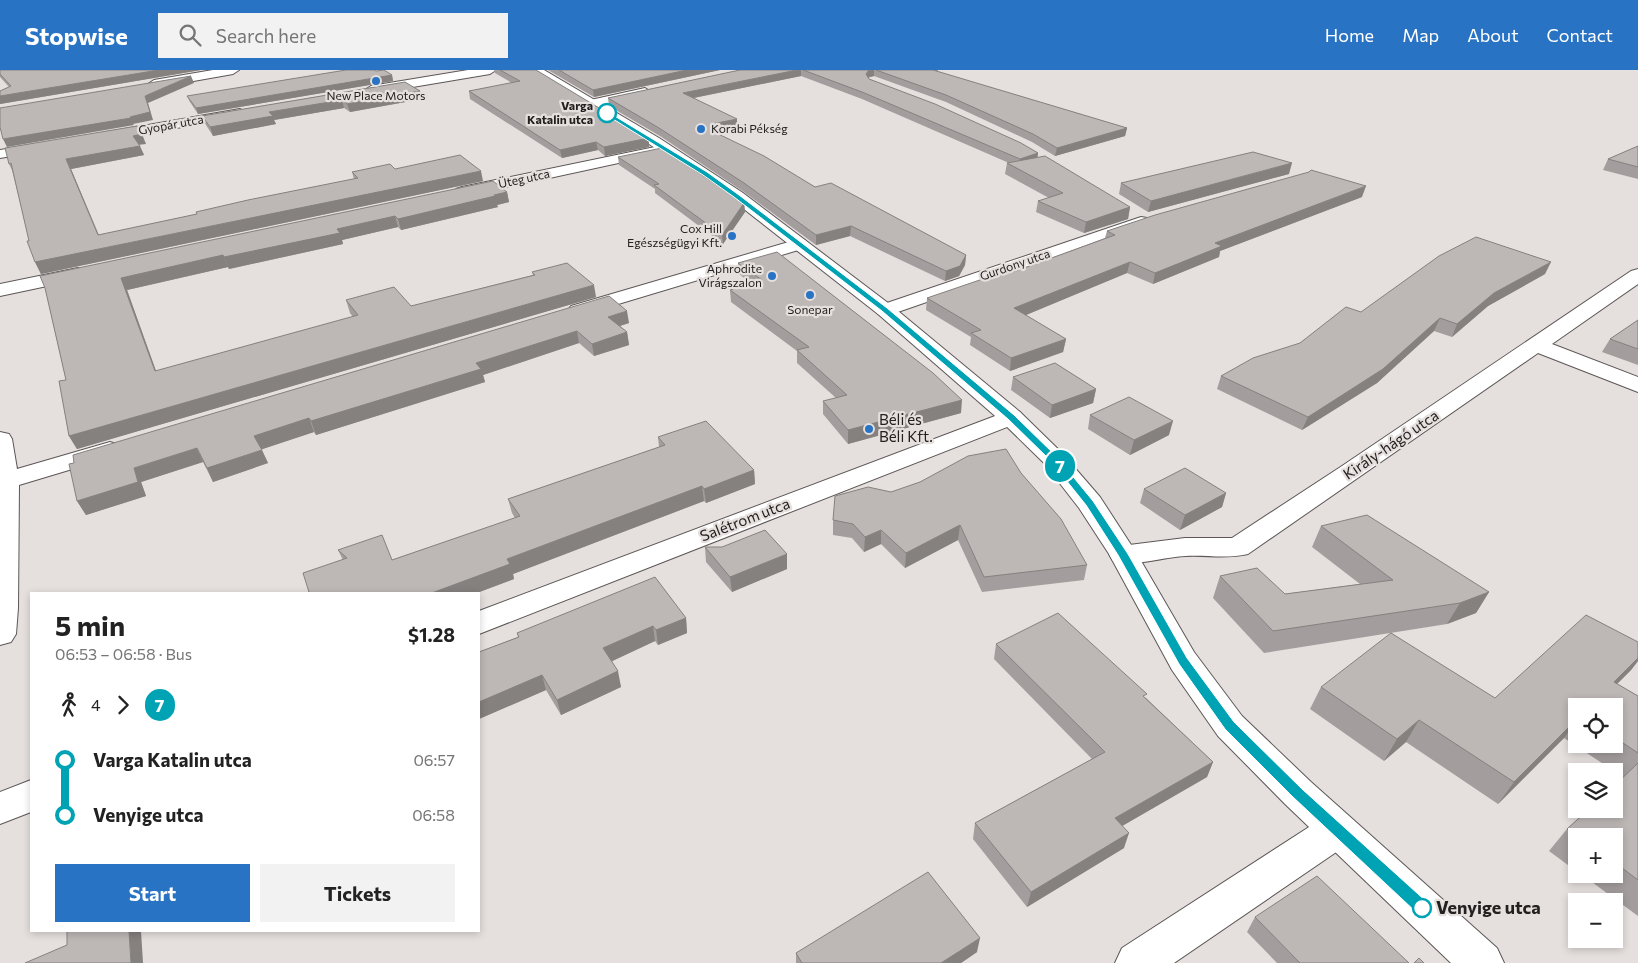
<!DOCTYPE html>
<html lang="en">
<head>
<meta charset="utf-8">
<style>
  :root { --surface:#fff; --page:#f2f2f2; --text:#222; --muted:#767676; --accent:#2873c3 }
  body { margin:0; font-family:Commissioner,sans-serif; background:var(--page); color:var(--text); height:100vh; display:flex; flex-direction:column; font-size:19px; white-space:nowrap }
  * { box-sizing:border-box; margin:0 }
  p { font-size:16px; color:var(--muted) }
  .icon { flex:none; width:28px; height:28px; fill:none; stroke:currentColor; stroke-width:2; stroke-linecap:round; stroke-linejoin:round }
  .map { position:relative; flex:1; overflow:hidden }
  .panel { position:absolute; left:30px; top:522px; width:450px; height:340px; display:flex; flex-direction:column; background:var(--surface); border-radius:0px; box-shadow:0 2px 8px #0003 }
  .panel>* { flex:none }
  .badge { padding:0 10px; border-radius:16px; font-size:18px; line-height:32px }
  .buttons { position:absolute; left:1568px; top:628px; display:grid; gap:10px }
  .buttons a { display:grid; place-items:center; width:55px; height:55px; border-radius:0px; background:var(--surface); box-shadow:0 2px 8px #0003; font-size:25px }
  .map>.badge { position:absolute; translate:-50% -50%; box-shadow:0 0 0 2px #fff }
  .legs { display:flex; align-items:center; gap:8px; height:55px; padding:0 25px; font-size:16px }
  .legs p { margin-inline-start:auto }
  .head { display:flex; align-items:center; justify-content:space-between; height:85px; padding:0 25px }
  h1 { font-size:28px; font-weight:700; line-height:38px }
  .cta { display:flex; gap:10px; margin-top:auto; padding:10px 25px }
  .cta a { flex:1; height:58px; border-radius:0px; background:var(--accent); color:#fff; font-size:20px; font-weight:700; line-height:58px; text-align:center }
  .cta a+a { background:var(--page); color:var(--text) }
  ul { padding:0 25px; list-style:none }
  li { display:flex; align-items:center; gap:18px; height:55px; font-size:19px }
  li i { display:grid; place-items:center; width:8px; height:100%; margin:0 6px; background:currentColor }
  li i::after { content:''; width:12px; height:12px; margin:-6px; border:4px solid; border-radius:50%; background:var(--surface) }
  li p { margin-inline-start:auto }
  li:first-child i { background:linear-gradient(#0000 50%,currentColor 0) }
  li:last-child i { background:linear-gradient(currentColor 50%,#0000 0) }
  header { display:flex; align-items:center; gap:30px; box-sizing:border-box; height:70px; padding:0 25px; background:var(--accent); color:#fff }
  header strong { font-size:24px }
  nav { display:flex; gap:28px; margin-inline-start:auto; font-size:18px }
  .search { width:350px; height:45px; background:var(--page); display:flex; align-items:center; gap:12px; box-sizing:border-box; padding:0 18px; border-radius:0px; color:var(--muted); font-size:19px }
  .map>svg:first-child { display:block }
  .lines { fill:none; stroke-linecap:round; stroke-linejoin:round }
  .minor-casing { stroke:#5c5756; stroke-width:2 }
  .tertiary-casing { stroke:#5c5756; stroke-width:2 }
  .minor { fill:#fff; fill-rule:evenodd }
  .tertiary { fill:#fff; fill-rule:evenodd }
  .wall { fill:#a39e9d; fill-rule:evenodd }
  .shaded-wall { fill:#84817f }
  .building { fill:#bdb8b6; stroke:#84817f }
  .line-1 { fill:#00a3b4; stroke:#fff }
  .poi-dot { fill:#2873c3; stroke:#e5dfdd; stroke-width:2 }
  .stop-1-dot { fill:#fff; stroke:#00a3b4; stroke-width:2.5 }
  .labels { text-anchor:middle; stroke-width:4.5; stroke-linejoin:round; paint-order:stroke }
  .far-poi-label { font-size:12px; fill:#232120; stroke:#e5dfdd }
  .far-stop-label { font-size:12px; font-weight:bold; fill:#232120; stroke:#e5dfdd; text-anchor:end }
  .far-street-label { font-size:12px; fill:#232120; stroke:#e5dfdd }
  .poi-label { font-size:15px; fill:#232120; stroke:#e5dfdd; text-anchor:start }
  .street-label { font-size:15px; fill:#232120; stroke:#e5dfdd }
  .near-stop-label { font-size:18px; font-weight:bold; fill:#232120; stroke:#e5dfdd; text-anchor:start }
</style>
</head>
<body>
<header>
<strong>Stopwise</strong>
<div class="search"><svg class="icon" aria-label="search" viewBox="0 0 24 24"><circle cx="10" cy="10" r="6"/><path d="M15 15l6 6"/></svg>Search here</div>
<nav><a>Home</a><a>Map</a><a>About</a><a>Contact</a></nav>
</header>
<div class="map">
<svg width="1638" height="893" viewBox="0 0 1638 893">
  <rect width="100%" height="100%" fill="#e5dfdd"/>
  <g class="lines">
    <defs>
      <path id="minor" d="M213,0h26l-6,4 -79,14 -6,-4 6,-4z
        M468,0h28l-6,4 -119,20 -6,-4 6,-4z
        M645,18l6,4 -1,3 -59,13 -7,-4 2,-3z
        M240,39l7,4 -2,3 -143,25 -5,-1 -2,-3 2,-3 5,-1z
        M43,73l5,1 2,3 -2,3 -48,8v-8z
        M655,77l5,1 2,3 -2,3 -198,43 -6,-2 -2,-3 2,-3 6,-2z
        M1141,147l6,1 3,4 -3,4 -255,88 -7,2 -7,-2 -3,-4 3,-4z
        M799,169l6,1 3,4 -3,4 -220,66 -7,2 -7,-2 -3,-4 3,-4z
        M78,198l7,2 3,4 -3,4 -85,18v-12z
        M1638,199v15l-86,60 86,33v15l-100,-39 -290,201c-20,5 -41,1 -62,2 -24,1 -50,11 -73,5l-4,-7 4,-7 72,-9h47l110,-72 289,-195z
        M1011,340l9,2 3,5 -3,5 -541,212v-23z
        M0,362l9,2 3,5 5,30 93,-27 9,3 4,5 -4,5 -100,30 -1,123 -2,26 -5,8 -11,3z
        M31,710v32l-31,12v-32z
        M1337,743l14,5 5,12 -5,12 -177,121h-59l7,-15 201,-130z"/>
      <path id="tertiary" d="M529,0h15l115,68 84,55 149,113 128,106 42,41 38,44 37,57 57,98 48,64 69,66 186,166 7,15h-53l-166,-159 -67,-68 -46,-66 -63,-116 -30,-46 -35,-45 -42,-41 -124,-108 -147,-115 -82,-55z"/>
    </defs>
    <use href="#minor" class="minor-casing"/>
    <use href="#tertiary" class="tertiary-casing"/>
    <use href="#minor" class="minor"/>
    <use href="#tertiary" class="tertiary"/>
  </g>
  <path class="wall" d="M0,0h201l-201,34v-13l9,-4 -9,-10z
    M494,0h42l113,77 -44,9 -7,-6 -36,8 -92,-59 -1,-8 43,-8 -17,-10z
    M548,0h172l-126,27z
    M740,0h198v2l189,56 -2,8 -70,20 -23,-14 -86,-40 -72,-26 -6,2 1,1 169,74 -1,4 93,50 -2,12 -44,14 -48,-21 2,-11 11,-3 -44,-24 2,-11h2l-147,-64 -61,-23 -107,22 43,29 -17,3v5l95,52 151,68 -1,10 -6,11 -14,5 -95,-45 -34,9 -72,-53 -84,-56 -51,-30 -1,-8z
    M376,1l16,4 1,6 -195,33 -8,-12 -3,-6z
    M405,12l17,17 -72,13 -6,-4 -70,12 2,4 -63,12 -7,-11 -4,-9z
    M146,74l-7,1 5,10 -73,14 28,66 98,-21 -1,-2 158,-33 -2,-7 43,-3 88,12 -442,93 -6,-12 -23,-92 -3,-6z
    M1638,76v33l-35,-9 5,-11z
    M618,87l126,46 1,9 -22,32 -68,-51v-4l-36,-24z
    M1289,104l-141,38 -29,-18 2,-11z
    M507,122l2,10 -12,3 1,2 -97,23 -3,-3 -56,13 1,4 -114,25 -1,-2 -101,23 29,81 197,-54 -3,-4 -4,-13 65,6 122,-31 -1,-3 64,25 -519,152 -8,-13 -3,-56 -21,-92z
    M1362,127l-142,54 -1,6 -66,27 -26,-11 -102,42 41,24 -3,13 -53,19 -40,-26 1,-8 -45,-27 1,-12 86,-26 92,-34 2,-7z
    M738,193l223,150 -113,31 -25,-30v-13l13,-3 -39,-35v-12l-66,-49 -1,-12 21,-7 -12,-9z
    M1545,204l-57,32 -36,31 -18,-6 -57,52 -75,47 -85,-41 4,-13 79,-33 61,-31z
    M609,226l20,27 -9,3 7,6 2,13 -35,11 -15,-13 -96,32 2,7 -169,53 -2,-3 -53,17 7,14 -55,19 -10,-20 -62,20 5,14 -60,19 -9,-14z
    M1638,250v45l-36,-13 8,-13z
    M1013,307l83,12 -3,14 -43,15 -39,-28z
    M1090,345l79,20 -39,20 -42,-26z
    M658,367l96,33 1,14 -49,19 -2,-2 -191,73 1,5 -40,15h-169l4,-2 34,-32 -5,-10 54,10 123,-42 -3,-5 -4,-14 151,-52z
    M1021,403l66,92 -3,15 -102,12 -24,-52 -53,28 -24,-24 -17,8 -12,-14 -19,-3v-15l58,-28z
    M1144,419l82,4 -4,14 -42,23 -40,-27z
    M1321,456l168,66 -13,21 -29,11 -183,29 -51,-55 7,-22 65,18 75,-10 -48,-37z
    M705,477l82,22 -55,23 -26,-30z
    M686,548l1,15 -29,12 -3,-4 -43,20 9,26 -60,28 -15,-25 -67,29v-67l39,-15 -1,-4z
    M1638,572v19l-7,9 -14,14 21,12v220l-57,-42h33v-38h-38v35l-27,-20 18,-22 56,-52 -59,-39 -66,66 -92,-62 -22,19 -74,-52 11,-22 174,11zM1576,636h38v38h-38z
    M996,574l150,54 67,64 -6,15 -85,49 2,22 -97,59 -54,-68 2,-16 117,-64 -98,-100z
    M1255,847l154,46h-132l-30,-31z
    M977,882l-16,11h-165v-10z"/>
  <path class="shaded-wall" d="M159,0h42l-201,34v-8z
    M687,0h33l-126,27 -1,-7z
    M797,0h4v6l-118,24v-7z
    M869,0h5v6l-5,1 -4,4 1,-7z
    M392,5l1,6 -195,33 -2,-6z
    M191,6l3,7 -46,20 5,17 -20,4 1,1 -127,22 -4,-8 127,-22 15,-21z
    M420,21l2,8 -72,13 -3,-8z
    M342,30l2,8 -70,12 2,4 -63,12 -3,-9 59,-15z
    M737,49v8l-17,3v6l-10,-6 2,-6z
    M1127,58l-2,8 -70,20 2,-8z
    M142,64l4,10 -9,1 -4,-9z
    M649,68v9l-44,9 -1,-9z
    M596,72l2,8 -36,8 -2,-8z
    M140,76l4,9 -73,14 32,77 -37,-87z
    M1038,83l-1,9 -18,5 1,-8z
    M1292,93l-3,11 -141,38 3,-11z
    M481,101l2,10 -442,93 -6,-12z
    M1366,116l-4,11 -142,54 -1,6 -66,27 2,-11 60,-30z
    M507,122l2,10 -12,3 1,2 -97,23 -3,-11z
    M744,133l1,9 -22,32 -1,-9z
    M1130,137l-2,12 -44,14 2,-11z
    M395,146l3,11 -56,13 1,4 -114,25 -5,-12 113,-28z
    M851,156l-1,10 -34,9v-10z
    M223,185l5,12 -101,23 34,95 -6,-14 -34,-93z
    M966,185l-1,10 -6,11 -14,5 1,-10z
    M1130,192l-3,11 -115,48 2,-13z
    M1551,192l-6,12 -57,32 -36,31 5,-13 37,-31z
    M594,215l2,12 -519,152 -8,-13z
    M627,241l2,12 -19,6 -2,-12z
    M1440,248l-6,13 -57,52 -75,47 6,-13z
    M577,261l2,12 -96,32 2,7 -169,53 -5,-14 165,-58z
    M627,262l2,13 -35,11 -2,-12z
    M1066,269l-3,13 -53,19 1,-13z
    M1096,319l-3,14 -43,15 2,-13z
    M962,330l-1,13 -113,31v-14z
    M309,348l5,14 -54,18 -6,-14z
    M1173,351l-4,14 -39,20 4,-15z
    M197,378l6,14 -62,20 5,14 -60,19 -9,-14 57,-33z
    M262,380l6,13 -55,19 -6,-14z
    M754,400l1,14 -49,19 -2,-14z
    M702,416l2,15 -191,73 1,5 -40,15h-45l78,-35z
    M1226,423l-4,14 -42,23 5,-15z
    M960,455l-2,15 -53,28 1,-15z
    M881,460v14l-17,8 1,-15z
    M787,484v15l-55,23 -2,-15z
    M1489,522l-13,21 -29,11 13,-21z
    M686,548l1,15 -29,12 -2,-15z
    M653,556l2,15 -49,23 -3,-16z
    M1638,588v3l-7,9 -34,34 17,-22z
    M618,601l3,16 -60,28 -4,-15z
    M542,605l4,15 -67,29v-17z
    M1419,650l-13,22 -22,19 13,-22z
    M1576,650v1l-12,17 -66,66 16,-22z
    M1213,692l-6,15 -97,56 5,-15z
    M1129,763l-5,15 -97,59 4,-15z
    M129,861h12l2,32h-12z
    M980,868l-3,14 -16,11h-20z"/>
  <path class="building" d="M0,0h159l-159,26v-5l11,-5 -11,-12z
    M346,0h28l2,1 8,-1 8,5 -196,33 -9,-12z
    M500,0h36l113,68 -45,9 -8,-5 -36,8 -91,-59 51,-10z
    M559,0h128l-94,20z
    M740,0h57l-114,23 54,26 -25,5 8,4 -10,2 54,26 51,31 16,-4 135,72 -6,11 -14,5 -95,-45 -35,9 -72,-52 -85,-55 -51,-30z
    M803,0h66l-3,4 3,5 66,25 86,39 17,10 -18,6 -158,-67z
    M876,0h57l194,58 -70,20 -24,-14 -87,-39z
    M191,6l-46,20 5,16 -20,5 1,1 -128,21 -3,-12v-19z
    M405,12l15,9 -73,13 -5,-4 -73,12 4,4 -63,11 -8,-11z
    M137,56l5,8 -9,2 7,10 -74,13 32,76 99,-21 -1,-2 52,-12 110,-22 -6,-6 38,-8 5,5 65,-14 21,16 -446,91 -8,-21h2l-18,-78 -2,1 -4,-16z
    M1638,76v21l-30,-8z
    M662,78l82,55 -22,32 -68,-50 5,-1 -41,-27z
    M1253,82l39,11 -141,38 -30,-18z
    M1045,86l85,51 -44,15 -48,-21 25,-8 -56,-30z
    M1311,100l55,16 -151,57 7,3 -67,27 -25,-11 -116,46 52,31 -55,19 -40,-25 10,-3 -54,-32 82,-28 4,2 102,-37 -8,-4 48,-16 154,-43z
    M493,111l14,11 -13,3 1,1 -97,23 -3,-3 -58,13 3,4 -116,24 -1,-2 -102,23 34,93 203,-56 -12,-15 48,-13 17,19 124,-31 -3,-3 35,-9 27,22 -525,151 -10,-55 7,-1 -21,-92 -5,-12z
    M1476,167l75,25 -57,31 -37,31 -17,-6 -57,51 -75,48 -87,-41 32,-18 47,-15 46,-36 15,5 78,-56z
    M777,182l156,121 29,27 -114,30 -25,-29 24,-6 -50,-45 12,-3 -79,-57 32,-10 -24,-17z
    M609,226l18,15 -19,6 19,15 -35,12 -15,-13 -101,32 5,6 -170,52 -2,-3 -55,18 8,14 -55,18 -10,-20 -63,20 4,14 -61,19 -8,-37 5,-1 -1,-8z
    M1638,250v29l-28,-10z
    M1055,293l41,26 -44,16 -39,-28z
    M1129,327l44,24 -39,19 -44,-25z
    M706,351l48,49 -50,19 -2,-3 -195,73 3,5 -81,30h-124l4,-2 -6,-19 44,-15 -9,-8 44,-15 10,25 128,-44 -12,-17 157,-54 -7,-8z
    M1006,379l15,24 40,46 26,46 -103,12 -24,-52 -54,28 -25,-23 -16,7 -12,-13 -20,-4 2,-24 33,-9 23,5 29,-10 48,-26z
    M1185,398l41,25 -41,22 -41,-26z
    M1367,445l122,77 -29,11 -187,28 -53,-55 37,-8 28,26 108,-14 -72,-54z
    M765,460l22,24 -57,23 -25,-30h17z
    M655,507l31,41 -30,12 -3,-4 -50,22 15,23 -61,29 -15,-25 -63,27v-50l40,-15 -2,-4z
    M1058,543l89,81 -4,2 70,66 -98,56 14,15 -98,59 -56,-69 130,-71 -109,-108z
    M1586,545l52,27v16l-24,24 24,14v57l-24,-16v-31h-38v14l-62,62 -95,-62 -22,19 -76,-52 70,-54 104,65z
    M1638,693v117l-24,-18v-26h-37l-10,-7 22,-20h25v-23z
    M928,802l52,66 -39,25h-139l-6,-10z
    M1317,806l92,87h-109l-45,-46z
    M67,861h62l2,32h-106l42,-18z
    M1419,888l5,5h-10z"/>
  <path class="line-1" d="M605,42h3l99,60 32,23 148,113 127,107 42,41 37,45 35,53 59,104 47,64 68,67 126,114 2,5 -2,5 -6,2 -5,-2 -124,-116 -68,-68 -46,-65 -61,-109 -32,-50 -36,-45 -42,-41 -126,-108 -148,-114 -31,-22 -98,-61z"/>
  <g class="poi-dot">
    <circle cx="376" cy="11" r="5"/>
    <circle cx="701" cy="59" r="5"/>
    <circle cx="732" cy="166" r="5"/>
    <circle cx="772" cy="206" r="5"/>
    <circle cx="810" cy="225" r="5"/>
    <circle cx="869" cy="359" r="5"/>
  </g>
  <g class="stop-1-dot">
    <circle cx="607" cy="43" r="9"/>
    <circle cx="1422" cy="838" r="9"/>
  </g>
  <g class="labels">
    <g class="far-poi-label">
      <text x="376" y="30">New Place Motors</text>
      <text x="711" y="63" text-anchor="start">Korabi Pékség</text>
      <text x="722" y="163" text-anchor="end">Cox Hill<tspan x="722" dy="14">Egészségügyi Kft.</tspan></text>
      <text x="762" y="203" text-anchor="end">Aphrodite<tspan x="762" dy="14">Virágszalon</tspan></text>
      <text x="810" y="244">Sonepar</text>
    </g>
    <g class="far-stop-label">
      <text x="593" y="40">Varga<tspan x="593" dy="14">Katalin utca</tspan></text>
    </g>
    <g class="far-street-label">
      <text transform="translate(171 55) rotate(-10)" y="4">Gyopár utca</text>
      <text transform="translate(524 109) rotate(-12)" y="4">Üteg utca</text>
      <text transform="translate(1015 195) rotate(-19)" y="4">Gurdony utca</text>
    </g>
    <g class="poi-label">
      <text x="879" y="355">Béli és<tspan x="879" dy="17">Béli Kft.</tspan></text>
    </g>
    <g class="street-label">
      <text transform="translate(1391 375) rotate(-34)" y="5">Király-hágó utca</text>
      <text transform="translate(745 450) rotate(-21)" y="5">Salétrom utca</text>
    </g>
    <g class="near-stop-label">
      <text x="1436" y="844">Venyige utca</text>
    </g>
  </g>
</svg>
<div class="buttons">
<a><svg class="icon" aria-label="locate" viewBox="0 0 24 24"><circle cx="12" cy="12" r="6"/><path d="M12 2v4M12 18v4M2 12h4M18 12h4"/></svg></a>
<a><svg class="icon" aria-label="layers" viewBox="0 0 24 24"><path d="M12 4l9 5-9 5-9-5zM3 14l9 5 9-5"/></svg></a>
<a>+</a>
<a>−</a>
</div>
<b class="badge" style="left:1060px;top:396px;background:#00a3b4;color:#fff">7</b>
<section class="panel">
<div class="head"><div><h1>5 min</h1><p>06:53 – 06:58 · Bus</p></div><b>$1.28</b></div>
<div class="legs"><svg class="icon" aria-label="walk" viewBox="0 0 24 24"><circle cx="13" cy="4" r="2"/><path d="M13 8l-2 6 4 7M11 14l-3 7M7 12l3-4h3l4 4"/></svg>4<svg class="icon" aria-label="forward" viewBox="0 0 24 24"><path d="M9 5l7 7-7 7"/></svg><b class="badge" style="background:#00a3b4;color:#fff">7</b></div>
<ul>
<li><i style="color:#00a3b4"></i><b>Varga Katalin utca</b><p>06:57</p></li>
<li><i style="color:#00a3b4"></i><b>Venyige utca</b><p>06:58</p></li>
</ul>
<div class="cta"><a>Start</a><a>Tickets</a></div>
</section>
</div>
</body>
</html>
